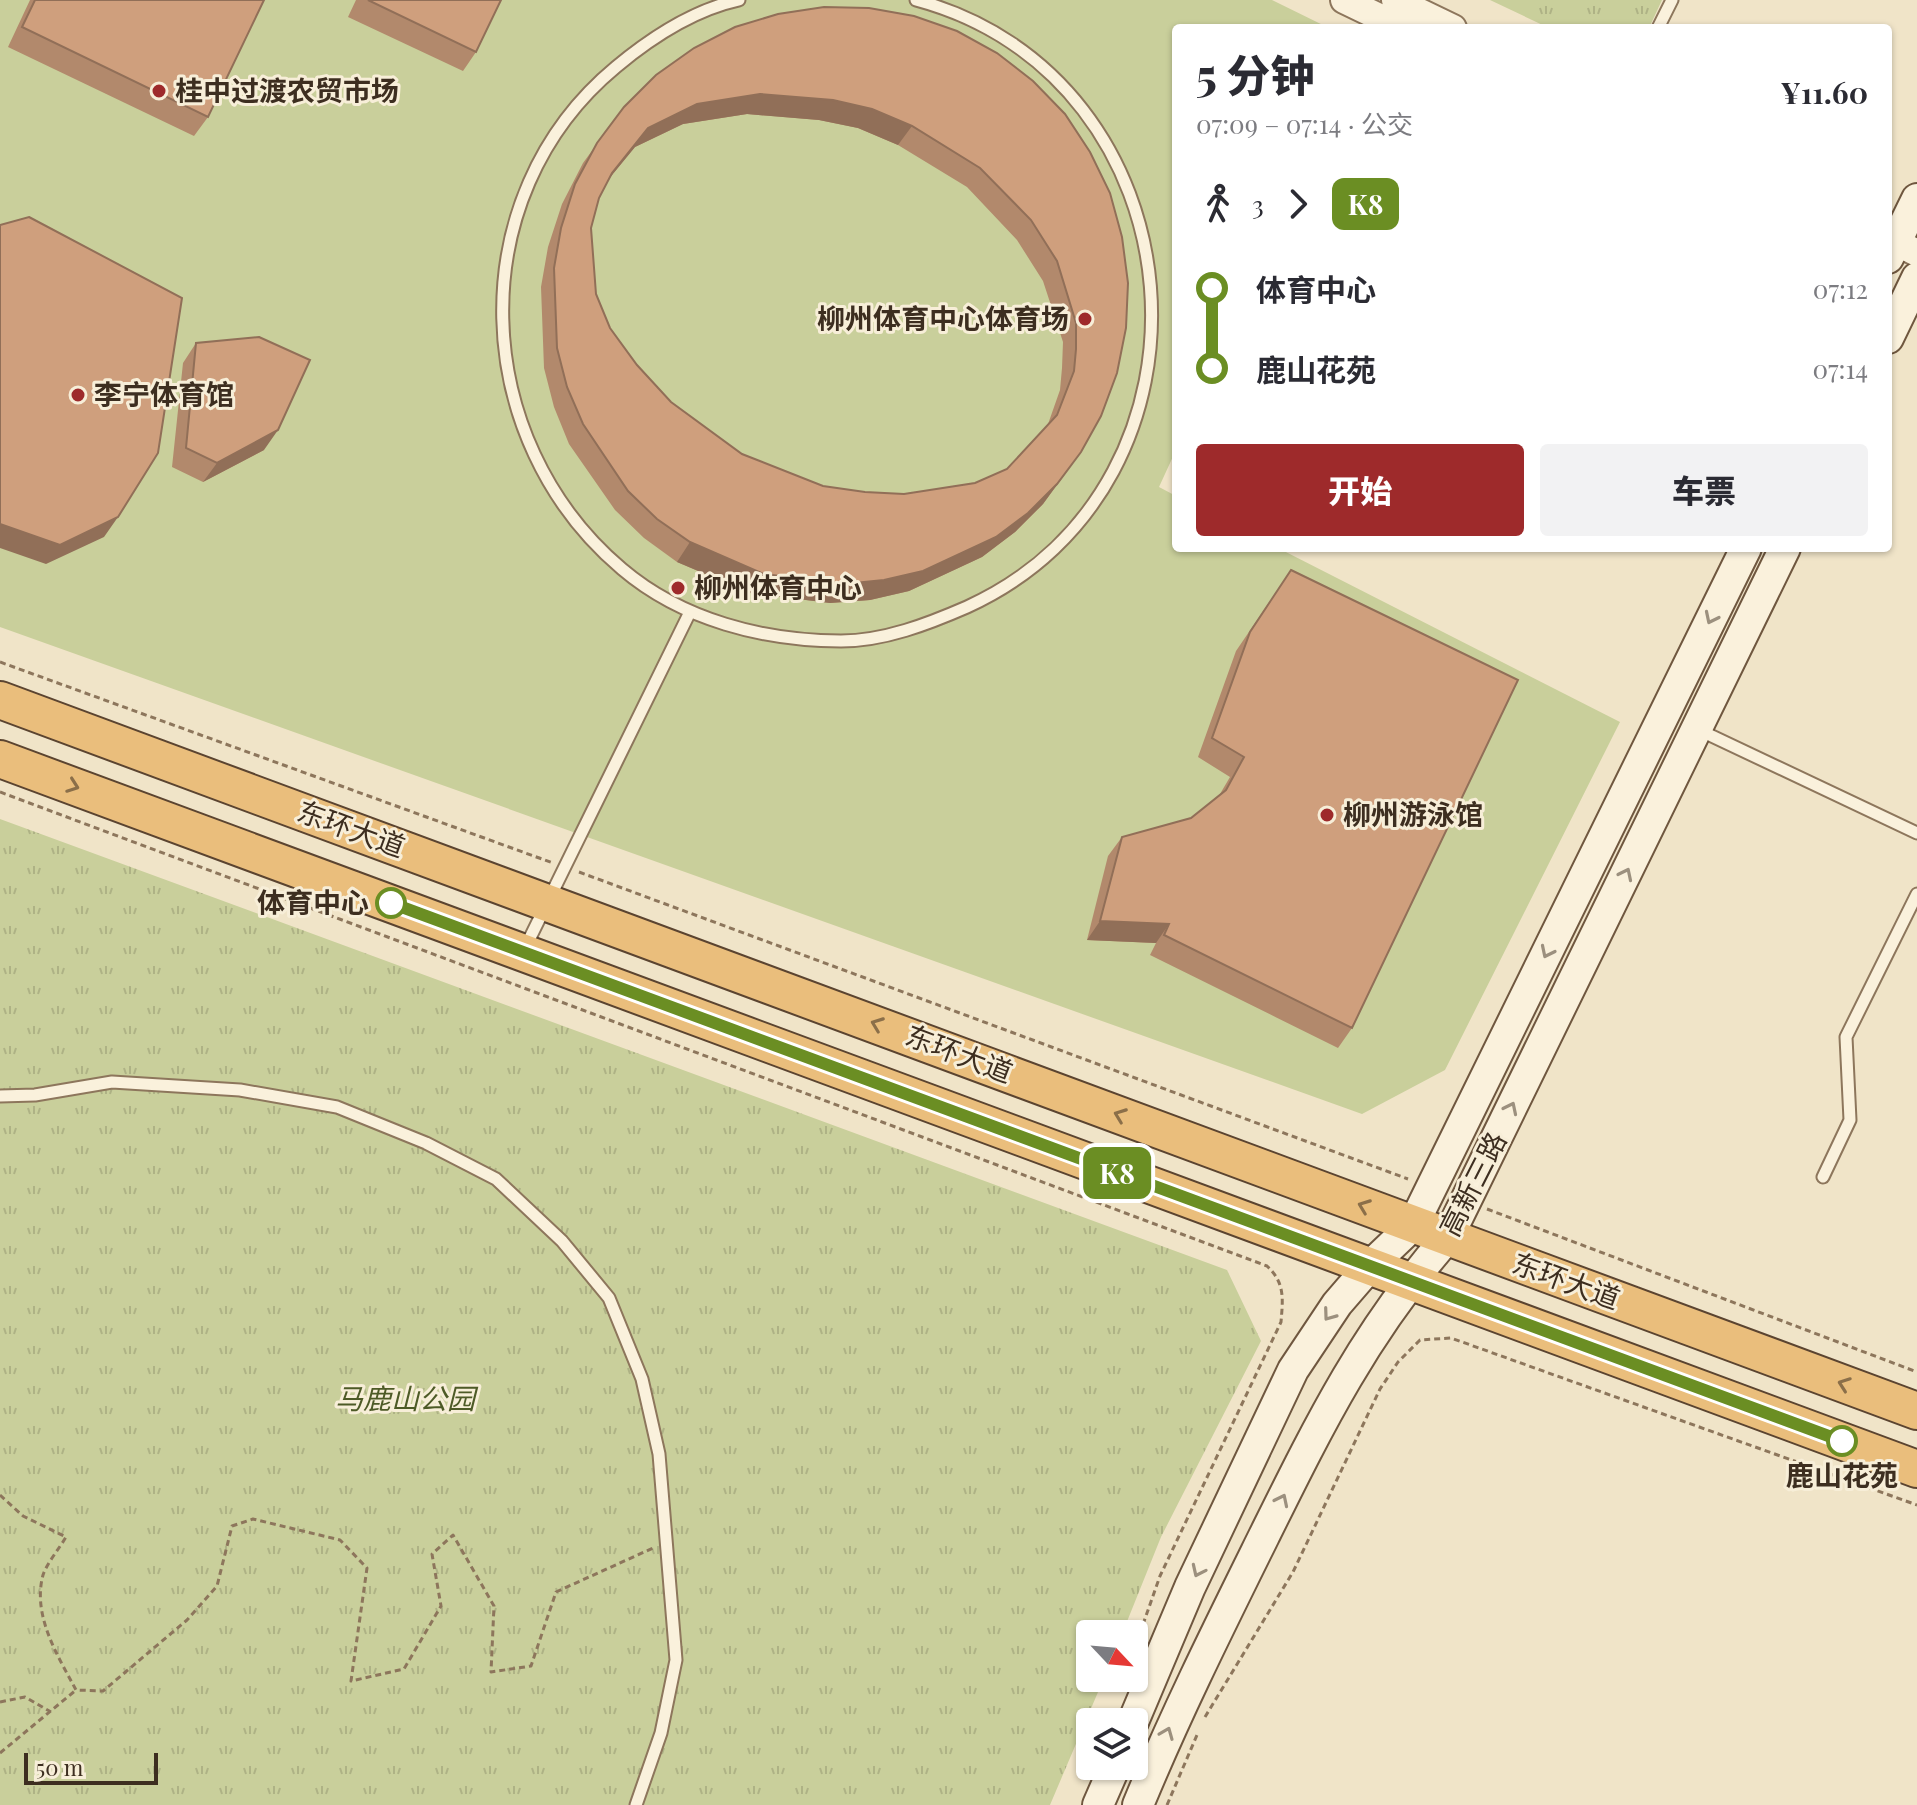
<!DOCTYPE html>
<html lang="zh">
<head>
<meta charset="utf-8">
<style>
  :root { --surface:#fff; --page:#f2f2f3; --text:#2b2b33; --muted:#7c7c81; --accent:#9e2a2b }
  body { margin:0; font-family:"Playfair Display","Noto Sans SC",serif; background:var(--page); color:var(--text); height:100vh; display:flex; flex-direction:column; font-size:30px; white-space:nowrap }
  * { box-sizing:border-box; margin:0 }
  p { font-size:26px; color:var(--muted) }
  .icon { flex:none; width:44px; height:44px; fill:none; stroke:currentColor; stroke-width:2; stroke-linecap:round; stroke-linejoin:round }
  .map { position:relative; flex:1; overflow:hidden }
  .details { position:absolute; left:1172px; top:24px; width:720px; height:528px; display:flex; flex-direction:column; background:var(--surface); border-radius:8px; box-shadow:0 2px 6px #0004 }
  .details>* { flex:none }
  .badge { padding:0 16px; border-radius:12px; font-size:28px; line-height:52px }
  .needle { width:52px; rotate:116deg }
  .controls { position:absolute; left:1076px; top:1620px; display:grid; gap:16px }
  .controls a { display:grid; place-items:center; width:72px; height:72px; border-radius:8px; background:var(--surface); box-shadow:0 2px 6px #0004; font-size:40px }
  .scale { position:absolute; left:24px; bottom:20px; width:134px; box-sizing:border-box; padding-left:8px; border:4px solid #3d2e20; border-top:0; font-size:22px; line-height:28px; white-space:nowrap; color:#3d2e20; -webkit-text-stroke:6px #f7eed8; paint-order:stroke }
  .map>.badge { position:absolute; translate:-50% -50%; box-shadow:0 0 0 4px #fff }
  .legs { display:flex; align-items:center; gap:12px; height:88px; padding:0 24px; font-size:26px }
  .legs p { margin-inline-start:auto }
  .overview { display:flex; align-items:center; justify-content:space-between; height:136px; padding:0 24px }
  h1 { font-size:44px; font-weight:800; line-height:60px }
  .primary-button { display:flex; gap:16px; margin-top:auto; padding:16px 24px }
  .primary-button a { flex:1; height:92px; border-radius:8px; background:var(--accent); color:#fff; font-size:32px; font-weight:800; line-height:92px; text-align:center }
  .primary-button a+a { background:var(--page); color:var(--text) }
  ul { padding:0 24px; list-style:none }
  li { display:flex; align-items:center; gap:28px; height:80px; font-size:30px }
  li i { display:grid; place-items:center; width:12px; height:100%; margin:0 10px; background:currentColor }
  li i::after { content:''; width:20px; height:20px; margin:-10px; border:6px solid; border-radius:50%; background:var(--surface) }
  li p { margin-inline-start:auto }
  li:first-child i { background:linear-gradient(#0000 50%,currentColor 0) }
  li:last-child i { background:linear-gradient(currentColor 50%,#0000 0) }
  .map>svg:first-child { display:block }
  .park { fill:url(#park-tufts) }
  .pitch { fill:#c9cf9b }
  .lines { fill:none; stroke-linecap:round; stroke-linejoin:round }
  .service-casing { stroke:#8d765c; stroke-width:15 }
  .tertiary-casing { stroke:#8d765c; stroke-width:30 }
  .secondary-casing { stroke:#6f573f; stroke-width:34 }
  .trunk-casing { stroke:#5b4430; stroke-width:40 }
  .path { stroke:#8d765c; stroke-width:3; stroke-dasharray:6 4; stroke-linecap:butt }
  .service { stroke:#faf1dc; stroke-width:11 }
  .tertiary { stroke:#faf1dc; stroke-width:26 }
  .secondary { stroke:#faf1dc; stroke-width:30 }
  .trunk { stroke:#eabe7c; stroke-width:36 }
  .wall { fill:#b2896c; fill-rule:evenodd }
  .shaded-wall { fill:#916f58 }
  .building { fill:#cf9f7d; stroke:#916f58; stroke-width:2; fill-rule:evenodd }
  .oneway { stroke:#9c907e }
  .oneway2 { stroke:#8b6f49 }
  .line-1-casing { stroke:#fff; stroke-width:18 }
  .line-1 { stroke:#6b8e23; stroke-width:12 }
  .poi-dot { fill:#9e2a2b; stroke:#f7eed8; stroke-width:3 }
  .stop-1-dot { fill:#fff; stroke:#6b8e23; stroke-width:4 }
  .labels { text-anchor:middle; stroke-width:6; stroke-linejoin:round; paint-order:stroke }
  .poi-label { font-size:28px; font-weight:bold; fill:#3d2e20; stroke:#f7eed8; text-anchor:start }
  .street-label { font-size:28px; fill:#3d2e20; stroke:#f7eed8 }
  .stop-label { font-size:28px; font-weight:bold; fill:#3d2e20; stroke:#f7eed8; text-anchor:end }
  .park-label { font-size:28px; font-style:italic; fill:#4d5a26; stroke:#f7eed8 }
</style>
</head>
<body>
<div class="map">
<svg width="1917" height="1805" viewBox="0 0 1917 1805">
  <defs>
    <pattern id="park-tufts" width="24" height="20" patternUnits="userSpaceOnUse" patternTransform="scale(2)"><rect width="24" height="20" fill="#c9cf9b"/><path d="M3 7l-1-3M5 7V3M7 7l1-3M15 17l-1-3M17 17v-4M19 17l1-3" fill="none" stroke="#aeb285"/></pattern>
  </defs>
  <rect width="100%" height="100%" fill="#f0e4c8"/>
  <path class="park" d="M1490,0h172l-13,28h-100z
    M0,819l1227,451 34,71 -100,196 -39,97h-32v44h14l-54,127h-1050z"/>
  <path class="pitch" d="M0,0h1272l57,28h-153v422l-17,37 17,9v52h102l342,174 -175,348 -83,44 -1362,-487z"/>
  <g class="lines">
    <defs>
      <path id="service" d="M739,0c-46,10 -87,37 -123,67 -157,130 -147,373 6,502 60,51 142,72 219,72 43,0 87,-17 126,-34 270,-123 236,-530 -51,-607
        M1658,28l14,-28
        M1697,729l220,104
        M525,948l165,-336
        M0,1096l35,-1 77,-13 128,8 97,17 89,36 70,36 66,62 47,57 33,81 17,75 17,206 -15,73 -25,72
        M1823,1177l27,-57 -4,-83 71,-143"/>
      <path id="tertiary" d="M1344,0l58,28
        M1395,0l58,28
        M1888,238l29,15"/>
      <path id="secondary" d="M1888,258l29,-59
        M1888,338l29,-60
        M1133,1722l57,-135 103,-217 44,-66 32,-37 44,-42 333,-677
        M1098,1805l17,-39
        M1138,1805c38,-92 82,-180 126,-269 55,-111 101,-205 184,-299l337,-689"/>
      <path id="trunk" d="M0,700l1917,711
        M0,759l1917,710"/>
    </defs>
    <use href="#service" class="service-casing"/>
    <use href="#tertiary" class="tertiary-casing"/>
    <use href="#secondary" class="secondary-casing"/>
    <use href="#trunk" class="trunk-casing"/>
    <path class="path" d="M0,662l553,201
      M0,792l1267,474c18,17 16,32 14,56l-121,254 -26,74
      M579,872l829,307
      M1487,1209l430,163
      M0,1495l23,21 43,21c-7,12 -19,26 -23,38 -11,41 15,81 33,115l27,1 84,-71 30,-34 15,-60 21,-7 87,21 27,28 -16,113 53,-12 37,-63 -9,-52 21,-19 41,71 -3,66 40,-6 25,-74 97,-44
      M0,1702l25,-5 26,15
      M1205,1717l88,-145 87,-183 18,-27 22,-22 31,-2 466,167
      M0,1753l76,-63
      M1167,1805l30,-70"/>
    <use href="#service" class="service"/>
    <use href="#tertiary" class="tertiary"/>
    <use href="#secondary" class="secondary"/>
    <use href="#trunk" class="trunk"/>
  </g>
  <path class="wall" d="M30,0h234l-56,117 -14,19 -186,-89z
    M356,0h145l-25,52 -13,19 -115,-54z
    M1033,81l68,335 -34,55 -24,33 -28,28 -33,25 -73,34 -39,9 -40,3 -80,-10 -73,-31 -33,-24 -29,-28 -46,-66 -15,-37 -10,-39 -3,-81 7,-40 14,-43 21,-41 41,-56zM747,114l72,6 39,8 40,17 69,42 50,53 26,41 20,61 -1,26 -2,22 -13,37 -40,42 -32,14 -71,11 -39,-2 -42,-6 -81,-32 -71,-52 -34,-37 -27,-37 -14,-34 -5,-66 8,-30 9,-18 27,-33 48,-23z
    M196,343l68,107 -61,32 -31,-15 11,-104z
    M1291,570l61,458 -14,20 -188,-93 6,-12 -69,-3 21,-84 14,-19 69,-19 29,-24 10,-17 -32,-20 38,-106z"/>
  <path class="shaded-wall" d="M760,94l73,6 39,9 40,17 -14,19 -40,-17 -39,-8 -72,-6 -64,10 -48,23 -37,45 14,-19 36,-45 49,-24z
    M278,430l-14,20 -61,32 14,-19z
    M1081,452l-38,52 -28,28 -33,25 -73,34 -39,9 -40,3 -80,-10 -73,-31 13,-20 74,32z
    M118,517l-14,20 -58,27 -46,-16v-24z
    M1100,921l69,3 -13,19 -69,-3z"/>
  <path class="building" d="M35,0h229l-56,117 -186,-90z
    M368,0h133l-25,52z
    M824,7l45,1 45,8 43,15 40,22 36,28 32,33 25,38 20,41 12,44 6,46 -2,45 -9,45 -16,43 -20,36 -24,32 -29,29 -32,24 -73,34 -39,9 -40,4 -80,-10 -74,-32 -33,-23 -29,-28 -45,-67 -16,-37 -10,-39 -3,-80 7,-40 14,-44 22,-41 27,-36 32,-32 38,-27 41,-21 43,-13zM760,94l73,6 39,9 40,17 68,42 51,52 26,41 19,62v26l-2,22 -17,44 -50,54 -32,14 -71,11 -39,-2 -42,-6 -81,-32 -71,-52 -34,-37 -27,-37 -14,-34 -5,-66 8,-30 13,-25 36,-45 49,-24z
    M29,217l153,81 -24,155 -40,64 -58,28 -60,-21v-299z
    M259,337l51,23 -32,70 -61,33 -31,-15 10,-105z
    M1291,570l227,110 -166,348 -188,-93 5,-11 -69,-3 22,-84 69,-19 35,-28 18,-33 -32,-19 38,-106z"/>
  <defs><path id="oneway-chevron" d="M-2-3.5L2.5 0L-2 3.5" fill="none" stroke-width="1.6" stroke-linecap="round" stroke-linejoin="round" transform="scale(2)"/></defs>
  <g class="oneway">
    <use href="#oneway-chevron" transform="translate(1711 618) rotate(116)"/>
    <use href="#oneway-chevron" transform="translate(1626 874) rotate(-64)"/>
    <use href="#oneway-chevron" transform="translate(1547 952) rotate(116)"/>
    <use href="#oneway-chevron" transform="translate(1511 1108) rotate(-64)"/>
    <use href="#oneway-chevron" transform="translate(1329 1315) rotate(126)"/>
    <use href="#oneway-chevron" transform="translate(1282 1500) rotate(-64)"/>
    <use href="#oneway-chevron" transform="translate(1198 1571) rotate(115)"/>
    <use href="#oneway-chevron" transform="translate(1167 1733) rotate(-68)"/>
  </g>
  <g class="oneway2">
    <use href="#oneway-chevron" transform="translate(73 786) rotate(20)"/>
    <use href="#oneway-chevron" transform="translate(877 1024) rotate(-159)"/>
    <use href="#oneway-chevron" transform="translate(1120 1115) rotate(-159)"/>
    <use href="#oneway-chevron" transform="translate(1364 1206) rotate(-159)"/>
    <use href="#oneway-chevron" transform="translate(1844 1384) rotate(-160)"/>
  </g>
  <g class="lines">
    <defs>
      <path id="line-1" d="M391,903l1451,538"/>
    </defs>
    <use href="#line-1" class="line-1-casing"/>
    <use href="#line-1" class="line-1"/>
  </g>
  <g class="poi-dot">
    <circle cx="159" cy="91" r="8"/>
    <circle cx="1085" cy="319" r="8"/>
    <circle cx="78" cy="395" r="8"/>
    <circle cx="678" cy="588" r="8"/>
    <circle cx="1327" cy="815" r="8"/>
  </g>
  <g class="stop-1-dot">
    <circle cx="391" cy="903" r="14"/>
    <circle cx="1842" cy="1441" r="14"/>
  </g>
  <g class="labels">
    <g class="poi-label">
      <text x="175" y="101">桂中过渡农贸市场</text>
      <text x="1069" y="329" text-anchor="end">柳州体育中心体育场</text>
      <text x="94" y="405">李宁体育馆</text>
      <text x="694" y="598">柳州体育中心</text>
      <text x="1343" y="825">柳州游泳馆</text>
    </g>
    <g class="street-label">
      <text transform="translate(351 829) rotate(20)" y="10">东环大道</text>
      <text transform="translate(959 1054) rotate(21)" y="10">东环大道</text>
      <text transform="translate(1473 1184) rotate(-63)" y="10">高新三路</text>
      <text transform="translate(1566 1281) rotate(20)" y="10">东环大道</text>
    </g>
    <g class="stop-label">
      <text x="369" y="913">体育中心</text>
      <text x="1842" y="1486" text-anchor="middle">鹿山花苑</text>
    </g>
    <g class="park-label">
      <text x="405" y="1409">马鹿山公园</text>
    </g>
  </g>
</svg>
<div class="controls">
<a><svg class="needle" viewBox="-14 -14 28 28"><path d="M0-13l5 13h-10z" fill="#e53935"/><path d="M0 13l5-13h-10z" fill="#7c7c81"/></svg></a>
<a><svg class="icon" aria-label="layers" viewBox="0 0 24 24"><path d="M12 4l9 5-9 5-9-5zM3 14l9 5 9-5"/></svg></a>
</div>
<div class="scale">50 m</div>
<b class="badge" style="left:1117px;top:1173px;background:#6b8e23;color:#fff">K8</b>
<section class="details">
<div class="overview"><div><h1>5 分钟</h1><p>07:09 – 07:14 · 公交</p></div><b>¥11.60</b></div>
<div class="legs"><svg class="icon" aria-label="walk" viewBox="0 0 24 24"><circle cx="13" cy="4" r="2"/><path d="M13 8l-2 6 4 7M11 14l-3 7M7 12l3-4h3l4 4"/></svg>3<svg class="icon" aria-label="forward" viewBox="0 0 24 24"><path d="M9 5l7 7-7 7"/></svg><b class="badge" style="background:#6b8e23;color:#fff">K8</b></div>
<ul>
<li><i style="color:#6b8e23"></i><b>体育中心</b><p>07:12</p></li>
<li><i style="color:#6b8e23"></i><b>鹿山花苑</b><p>07:14</p></li>
</ul>
<div class="primary-button"><a>开始</a><a>车票</a></div>
</section>
</div>
</body>
</html>
